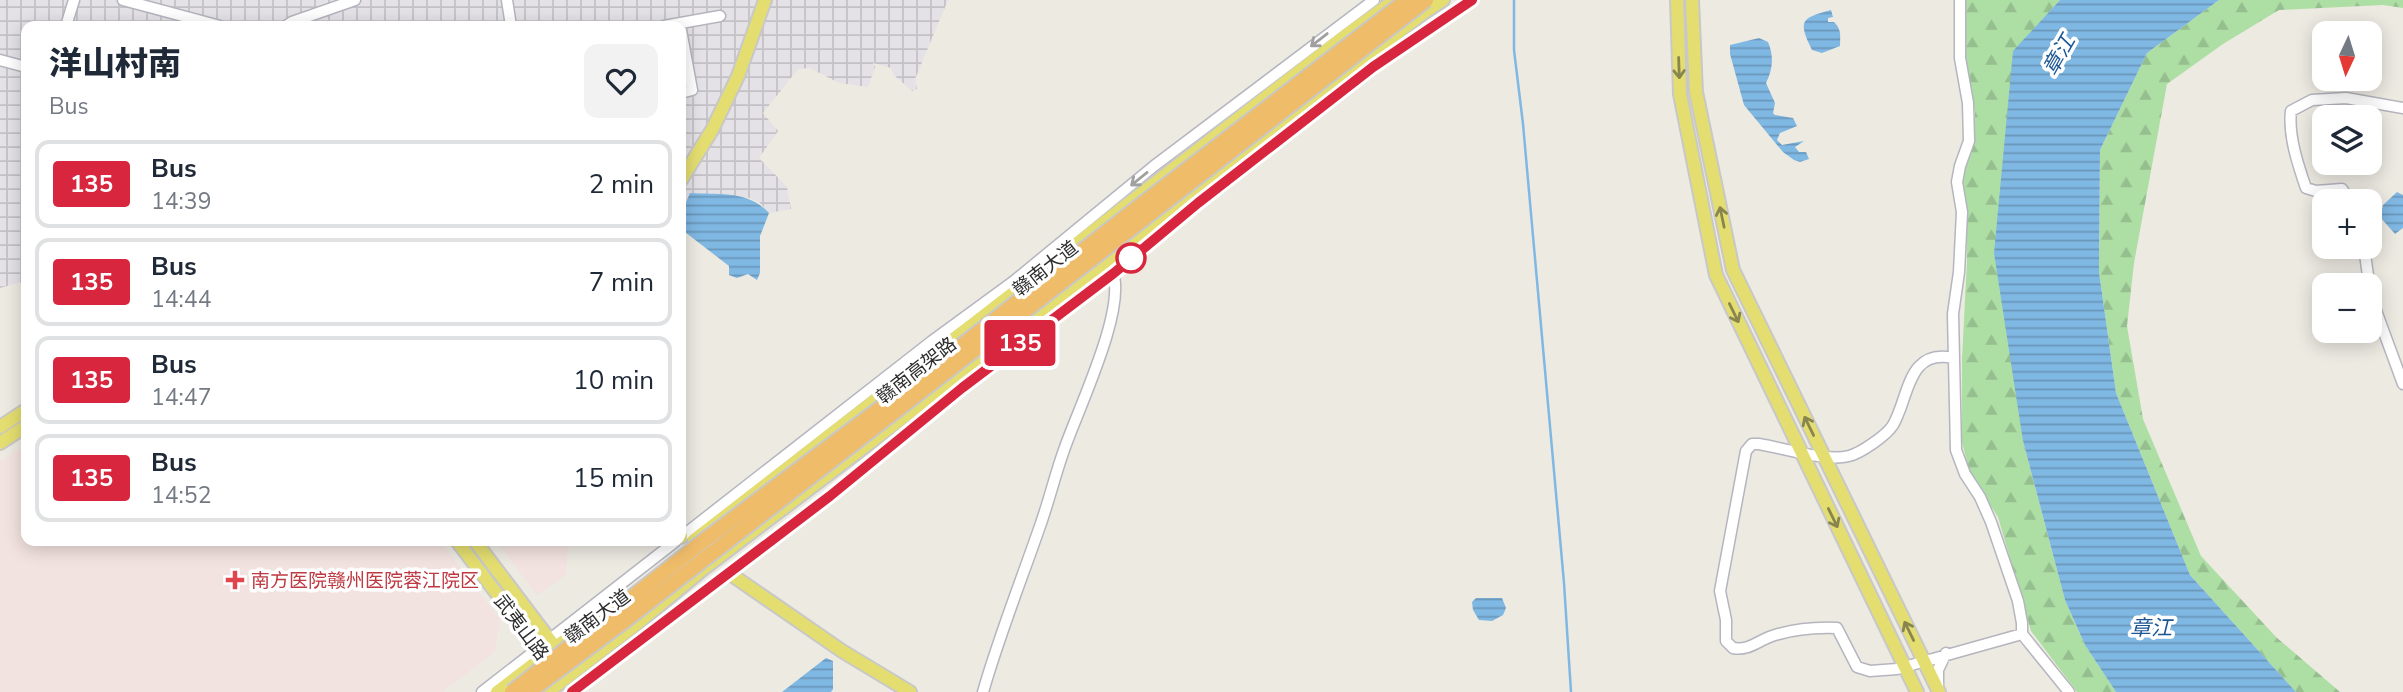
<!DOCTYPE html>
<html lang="en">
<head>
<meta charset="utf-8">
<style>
  :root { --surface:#fff; --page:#f2f2f3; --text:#1f2937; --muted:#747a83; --line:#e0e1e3 }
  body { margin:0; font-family:"Nunito Sans","Noto Sans SC",sans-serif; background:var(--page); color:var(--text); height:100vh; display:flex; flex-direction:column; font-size:26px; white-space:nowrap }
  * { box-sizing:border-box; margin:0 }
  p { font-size:23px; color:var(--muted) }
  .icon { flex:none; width:38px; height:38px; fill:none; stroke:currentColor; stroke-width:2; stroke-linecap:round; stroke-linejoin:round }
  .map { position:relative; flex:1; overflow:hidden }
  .drawer { position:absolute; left:21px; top:21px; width:665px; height:525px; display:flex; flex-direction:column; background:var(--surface); border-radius:14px; box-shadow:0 4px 18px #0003 }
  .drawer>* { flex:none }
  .badge { padding:0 14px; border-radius:5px; font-size:24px; line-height:46px }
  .needle { width:46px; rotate:184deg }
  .fabs { position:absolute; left:2312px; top:21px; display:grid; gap:14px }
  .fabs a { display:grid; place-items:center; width:70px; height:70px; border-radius:14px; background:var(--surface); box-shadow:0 4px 18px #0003; font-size:35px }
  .map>.badge { position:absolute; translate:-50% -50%; box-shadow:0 0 0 4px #fff }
  .round { display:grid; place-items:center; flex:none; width:74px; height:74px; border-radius:14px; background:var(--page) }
  .headline { display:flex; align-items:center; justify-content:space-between; height:119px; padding:0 28px }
  h1 { font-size:33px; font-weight:800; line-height:52px }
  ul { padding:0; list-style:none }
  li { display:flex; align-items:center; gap:21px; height:88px; margin:0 14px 10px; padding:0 14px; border:4px solid var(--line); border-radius:14px }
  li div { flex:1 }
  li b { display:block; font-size:26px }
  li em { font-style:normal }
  li .badge { min-width:77px; font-weight:700; text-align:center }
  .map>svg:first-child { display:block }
  .industrial { fill:url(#industrial-grid) }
  .medical { fill:#f3e3e0 }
  .forest { fill:url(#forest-firs) }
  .water { fill:url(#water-rules) }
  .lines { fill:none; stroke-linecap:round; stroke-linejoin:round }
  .stream { stroke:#80b8e4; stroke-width:2.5 }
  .minor-casing { stroke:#b5b5bf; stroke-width:13 }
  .major-casing { stroke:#c8c8c8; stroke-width:16 }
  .minor { stroke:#fff; stroke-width:10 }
  .major { stroke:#e4de70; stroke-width:12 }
  .highway-bridge-casing { stroke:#c8c8c8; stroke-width:18; stroke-linecap:butt }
  .highway-bridge { stroke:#efbc6a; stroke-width:14 }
  .oneway { stroke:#a0a0a0 }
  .oneway2 { stroke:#88864e }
  .line-casing { stroke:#fff; stroke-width:16 }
  .line { stroke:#d7263d; stroke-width:10 }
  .stop-dot { fill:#fff; stroke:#d7263d; stroke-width:3.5 }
  .health-dot { fill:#e0444e; stroke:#fff; stroke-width:2.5 }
  .labels { text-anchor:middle; stroke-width:7; stroke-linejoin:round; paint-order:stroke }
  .street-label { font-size:19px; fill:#2d2d2d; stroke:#fff }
  .health-label { font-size:19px; fill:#be3a42; stroke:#fff; text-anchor:start }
  .water-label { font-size:21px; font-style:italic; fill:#1b5594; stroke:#fff }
</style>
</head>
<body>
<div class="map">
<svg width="2403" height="692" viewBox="0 0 2403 692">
  <defs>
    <pattern id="industrial-grid" width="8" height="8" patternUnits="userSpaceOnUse" patternTransform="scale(1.75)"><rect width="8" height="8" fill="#e4e1e7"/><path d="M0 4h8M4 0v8" fill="none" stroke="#c4c1c6"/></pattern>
    <pattern id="forest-firs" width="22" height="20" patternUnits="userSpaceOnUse" patternTransform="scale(1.75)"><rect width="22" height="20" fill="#addea4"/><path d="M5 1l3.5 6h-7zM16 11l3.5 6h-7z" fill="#95bf8e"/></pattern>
    <pattern id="water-rules" width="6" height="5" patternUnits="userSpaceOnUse" patternTransform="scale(1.75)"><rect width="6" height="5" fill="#80b8e4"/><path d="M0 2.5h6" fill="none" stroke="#6996b9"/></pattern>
  </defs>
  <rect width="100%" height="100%" fill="#edeae2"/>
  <path class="industrial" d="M0,0h948l-33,79 2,10 -5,2 -18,-16 -3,-7 -18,-5 2,4 -7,20 -29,-4 -29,-15 -12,1 -35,44 15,18 -19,27 28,29 4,22 -22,4 -10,-11 -9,-4 -60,-5 -9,21v-188h-655v255l-26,7z"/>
  <path class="medical" d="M26,445v96h414l60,78 -5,33 -53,40h-442v-231z
    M496,541h72l-2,34 -29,20z"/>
  <path class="forest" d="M1964,0h96l-47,52 10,389 42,159 20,45 31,47h-39l-46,-61 -33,-114 -28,-43 -8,-32v-83l5,-98 -1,-56 -4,-20 4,-19 9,-24v-31l-11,-50z
    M2219,0h184v8l-20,-3 -104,5 -56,34 -56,40 -33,179 -7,63 16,93 58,137 75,81 64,55h-44l-106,-117 -74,-182 -17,-121 1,-122 47,-97z"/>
  <path class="water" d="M2060,0h159l-72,53 -47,97 -1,122 17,121 74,182 106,117h-180l-31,-47 -20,-45 -42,-159 -29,-188 19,-202z
    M1831,10l2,7 -5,1v4h6c8,8 6,14 6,24l-18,7 -10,-3c-15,-30 -10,-32 19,-40z
    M1759,38l9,4c6,14 5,27 -2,41l9,20 -2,10 2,2 18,3 4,8 -17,7 -3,7 5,5 22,-4 -9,6 4,5h7l3,7 -9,3 -6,-2 -11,-8 -39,-47 -14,-51v-9z
    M2397,192l6,3v33l-8,6 -15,-17 3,-12z
    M690,193c29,2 58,-3 79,20l-9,23v37l-3,7 -9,-6 -11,4 -8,-3v-9l-48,-37v-15z
    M1476,598h26l4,10 -3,7 -11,6 -13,-1 -6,-10 -1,-8z
    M826,658l7,3v28l-2,3h-49z"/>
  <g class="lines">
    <path class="stream" d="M1514,0v50l9,74 41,459 7,109"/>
    <defs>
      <path id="minor" d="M123,0l97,26
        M507,0l4,26
        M1960,0v58l8,45 1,38 -9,25 -3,16 5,30 -3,60 -6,42 3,136 9,24 15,23 11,25 27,79 4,22v11l47,58
        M66,26l8,-26
        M286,26l6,-4 63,-22
        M664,26l56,-10
        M681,30l11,60 -11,3
        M0,60l26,7
        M2350,201l-8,-12 -26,2 -10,-3c-8,-23 -18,-53 -15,-77l21,-11 34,-2 57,10
        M2364,247l7,50 32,87
        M1953,358c-46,-10 -44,40 -60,67 -6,10 -32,28 -44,31 -23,6 -65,-8 -90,-12h-7l-6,7 -26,140 6,29v21l7,7c17,3 25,-8 42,-13 20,-6 40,-8 62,-7l20,39 13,4 27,-2 125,-35
        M681,537l251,-196 82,-60 140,-115 220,-166
        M1938,686v-16l8,-17
        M482,692l194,-151
        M572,692l258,-196 132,-108 151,-115 85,-70 175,-136 99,-67
        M983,692c16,-56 38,-111 57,-166 9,-25 15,-51 24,-76 14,-41 62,-139 49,-177"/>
      <path id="major" d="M1677,0l3,94 36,181 201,417
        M1692,0l4,92 37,178 206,422
        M681,180l31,-50 26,-54 27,-76
        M0,427l26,-17
        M0,443l26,-17
        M681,536v1
        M694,540l652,-505 49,-35
        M457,541l90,119
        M475,541l84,111
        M729,573l113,78 68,41
        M497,692l119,-91
        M548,692l90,-69 65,-54 354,-268 366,-288 20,-13"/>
    </defs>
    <use href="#minor" class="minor-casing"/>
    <use href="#major" class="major-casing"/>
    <use href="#minor" class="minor"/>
    <use href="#major" class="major"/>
    <defs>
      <path id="highway-bridge" d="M512,692l194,-153 208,-156 223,-175 270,-208
        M529,692l94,-70 803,-622"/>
    </defs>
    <use href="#highway-bridge" class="highway-bridge-casing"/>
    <use href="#highway-bridge" class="highway-bridge"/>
  </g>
  <defs><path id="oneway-shaft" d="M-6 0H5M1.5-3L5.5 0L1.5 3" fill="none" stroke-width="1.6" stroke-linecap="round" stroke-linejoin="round" transform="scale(1.75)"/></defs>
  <g class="oneway">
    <use href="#oneway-shaft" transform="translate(1319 40) rotate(142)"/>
    <use href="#oneway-shaft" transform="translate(1139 179) rotate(141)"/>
  </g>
  <g class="oneway2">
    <use href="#oneway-shaft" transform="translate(1679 68) rotate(88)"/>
    <use href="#oneway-shaft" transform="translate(1722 217) rotate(-102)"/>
    <use href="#oneway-shaft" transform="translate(1734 313) rotate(64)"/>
    <use href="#oneway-shaft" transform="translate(1809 426) rotate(-116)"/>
    <use href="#oneway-shaft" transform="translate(1833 518) rotate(64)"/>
    <use href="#oneway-shaft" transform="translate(1909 631) rotate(-116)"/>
  </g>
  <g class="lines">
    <defs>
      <path id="line" d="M572,692l258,-196 132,-108 152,-115 84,-70 175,-136 99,-67"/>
    </defs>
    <use href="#line" class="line-casing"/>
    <use href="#line" class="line"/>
  </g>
  <circle class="stop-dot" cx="1131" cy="258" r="14"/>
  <path class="health-dot" d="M231.5 569.5h7v7h7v7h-7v7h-7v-7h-7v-7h7z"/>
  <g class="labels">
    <g class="street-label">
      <text transform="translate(1045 268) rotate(-38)" y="7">赣南大道</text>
      <text transform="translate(916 370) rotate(-38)" y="7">赣南高架路</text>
      <text transform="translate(597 616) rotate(-37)" y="7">赣南大道</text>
      <text transform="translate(522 627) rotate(53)" y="7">武夷山路</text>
    </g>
    <g class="health-label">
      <text x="251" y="587">南方医院赣州医院蓉江院区</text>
    </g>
    <g class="water-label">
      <text transform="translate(2059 55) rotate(-60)" y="7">章江</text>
      <text x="2151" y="635">章江</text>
    </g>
  </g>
</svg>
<div class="fabs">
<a><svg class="needle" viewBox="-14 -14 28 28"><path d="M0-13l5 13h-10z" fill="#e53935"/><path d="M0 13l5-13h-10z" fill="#747a83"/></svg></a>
<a><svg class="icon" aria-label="layers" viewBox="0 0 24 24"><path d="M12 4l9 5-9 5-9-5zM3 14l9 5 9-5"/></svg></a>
<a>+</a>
<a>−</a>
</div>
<b class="badge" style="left:1020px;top:343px;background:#d7263d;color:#fff">135</b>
<section class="drawer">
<div class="headline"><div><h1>洋山村南</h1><p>Bus</p></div><a class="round"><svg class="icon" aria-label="heart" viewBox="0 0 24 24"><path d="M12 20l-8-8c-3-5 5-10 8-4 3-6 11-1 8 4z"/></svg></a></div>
<ul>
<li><span class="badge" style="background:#d7263d;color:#fff">135</span><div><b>Bus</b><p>14:39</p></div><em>2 min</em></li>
<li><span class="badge" style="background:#d7263d;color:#fff">135</span><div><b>Bus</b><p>14:44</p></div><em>7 min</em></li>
<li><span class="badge" style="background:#d7263d;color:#fff">135</span><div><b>Bus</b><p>14:47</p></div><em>10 min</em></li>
<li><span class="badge" style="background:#d7263d;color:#fff">135</span><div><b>Bus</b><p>14:52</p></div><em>15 min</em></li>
</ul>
</section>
</div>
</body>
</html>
